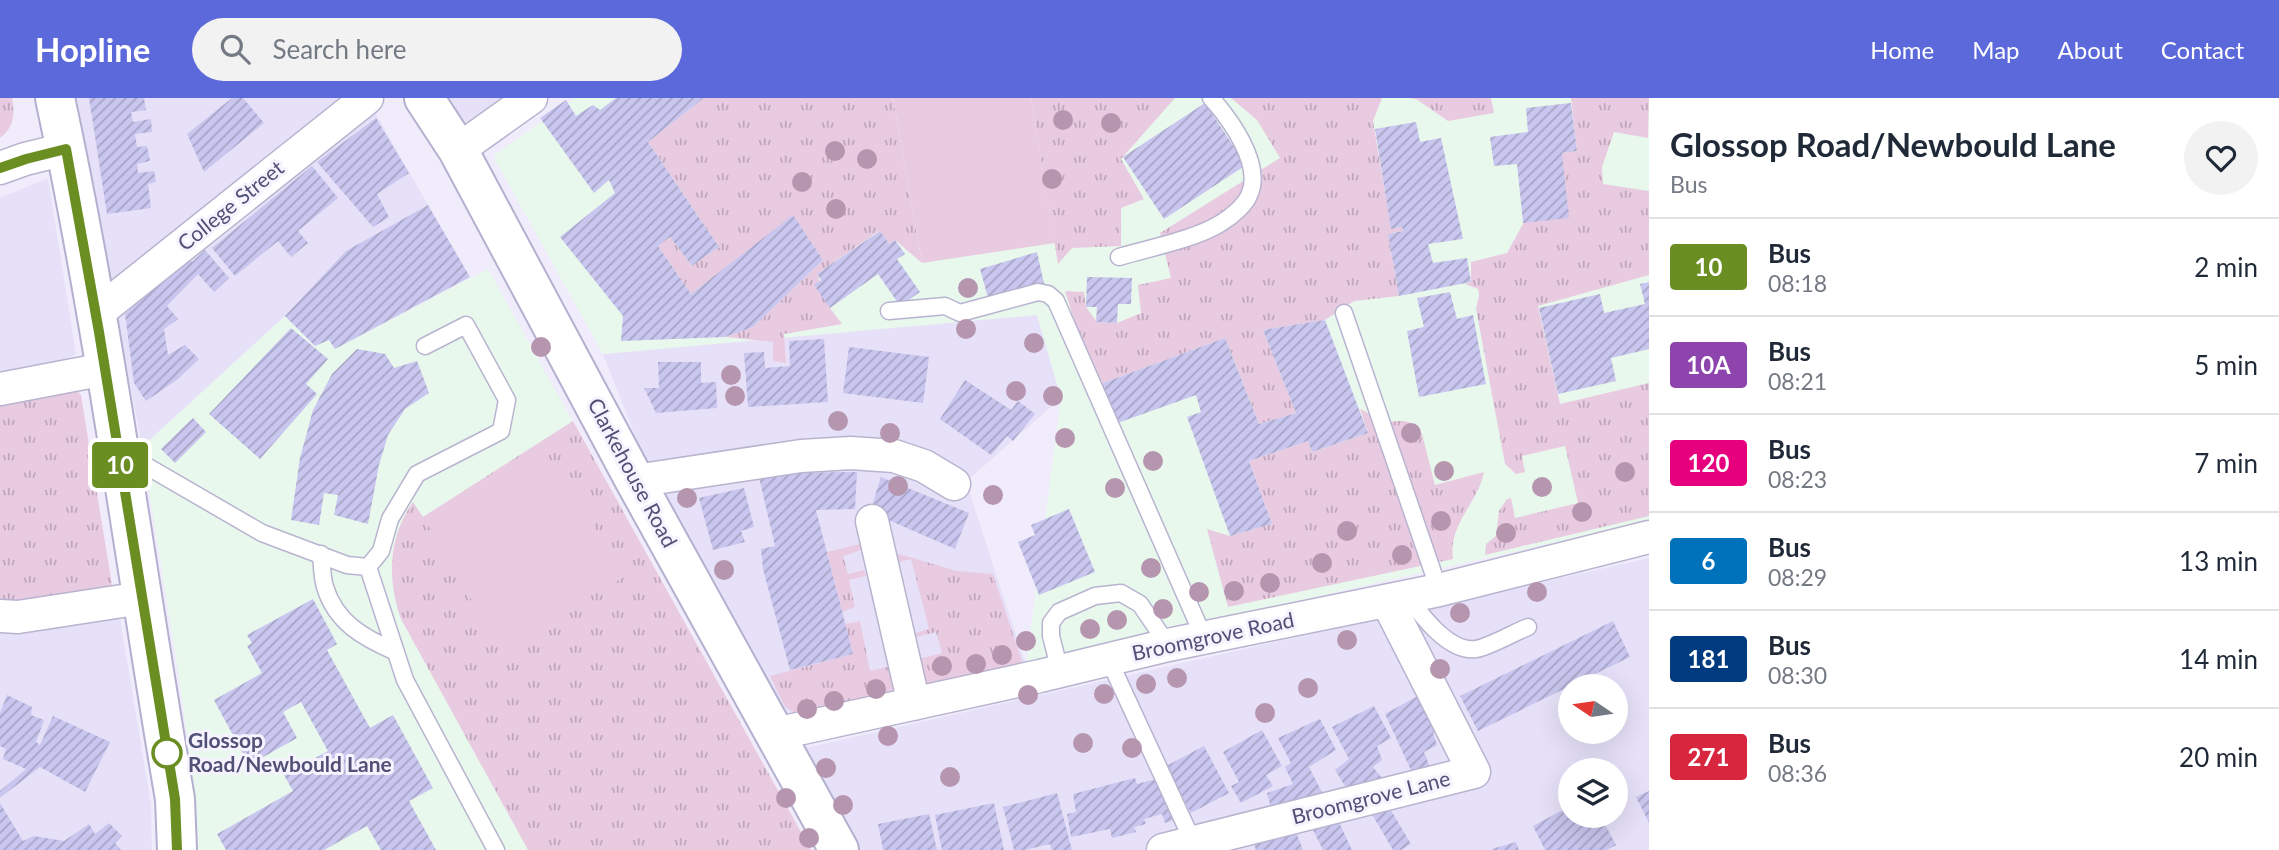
<!DOCTYPE html>
<html lang="en">
<head>
<meta charset="utf-8">
<style>
  :root { --surface:#fff; --page:#f2f2f3; --text:#1f2937; --muted:#747a83; --line:#e0e1e3; --accent:#5c69db }
  body { margin:0; font-family:Lato,sans-serif; background:var(--page); color:var(--text); height:100vh; display:flex; flex-direction:column; font-size:26px; white-space:nowrap }
  * { box-sizing:border-box; margin:0 }
  p { font-size:23px; color:var(--muted) }
  .icon { flex:none; width:38px; height:38px; fill:none; stroke:currentColor; stroke-width:2; stroke-linecap:round; stroke-linejoin:round }
  .map { position:relative; flex:1; overflow:hidden }
  .side { display:flex; flex-direction:column; background:var(--surface); width:630px }
  .side>* { flex:none }
  .badge { padding:0 14px; border-radius:5px; font-size:24px; line-height:46px }
  .needle { width:46px; rotate:283deg }
  .controls { position:absolute; left:1558px; top:576px; display:grid; gap:14px }
  .controls a { display:grid; place-items:center; width:70px; height:70px; border-radius:50%; background:var(--surface); box-shadow:0 7px 28px #0002; font-size:35px }
  .map>.badge { position:absolute; translate:-50% -50%; box-shadow:0 0 0 4px #fff }
  .round { display:grid; place-items:center; flex:none; width:74px; height:74px; border-radius:37px; background:var(--page) }
  .summary { display:flex; align-items:center; justify-content:space-between; height:119px; padding:0 21px }
  h1 { font-size:33px; font-weight:700; line-height:52px }
  ul { padding:0; list-style:none }
  li { display:flex; align-items:center; gap:21px; height:98px; padding:0 21px; border-top:2px solid var(--line) }
  li div { flex:1 }
  li b { display:block; font-size:26px }
  li em { font-style:normal }
  li .badge { min-width:77px; font-weight:700; text-align:center }
  header { display:flex; align-items:center; gap:42px; box-sizing:border-box; height:98px; padding:0 35px; background:var(--accent); color:#fff }
  header strong { font-size:33px }
  nav { display:flex; gap:38px; margin-inline-start:auto; font-size:24px }
  .search { width:490px; height:63px; background:var(--page); display:flex; align-items:center; gap:18px; box-sizing:border-box; padding:0 24px; border-radius:38px; color:var(--muted); font-size:26px }
  main { display:flex; flex:1; min-height:0 }
  .map>svg:first-child { display:block }
  .residential { fill:#e6e1f8; fill-rule:evenodd }
  .education { fill:#e8f8ed }
  .grass { fill:url(#grass-tufts) }
  .garden { fill:#e9cbe1 }
  .building { fill:url(#building-hatch) }
  .lines { fill:none; stroke-linecap:round; stroke-linejoin:round }
  .service-casing { stroke:#b8b4d0; stroke-width:19 }
  .minor-casing { stroke:#b8b4d0; stroke-width:35 }
  .secondary-casing { stroke:#b3b0d0; stroke-width:42 }
  .service { stroke:#fff; stroke-width:16 }
  .minor { stroke:#fff; stroke-width:32 }
  .secondary { stroke:#fff; stroke-width:38 }
  .tree { fill:#b696af }
  .line-casing { stroke:#fff; stroke-width:16 }
  .line { stroke:#6b8e23; stroke-width:10 }
  .stop-dot { fill:#fff; stroke:#6b8e23; stroke-width:3.5 }
  .labels { text-anchor:middle; stroke-width:6; stroke-linejoin:round; paint-order:stroke }
  .street-label { font-size:21px; fill:#515076; stroke:#f6f3fe }
  .stop-label { font-size:21px; font-weight:bold; fill:#515076; stroke:#f6f3fe; text-anchor:start }
</style>
</head>
<body>
<header>
<strong>Hopline</strong>
<div class="search"><svg class="icon" aria-label="search" viewBox="0 0 24 24"><circle cx="10" cy="10" r="6"/><path d="M15 15l6 6"/></svg>Search here</div>
<nav><a>Home</a><a>Map</a><a>About</a><a>Contact</a></nav>
</header>
<main>
<div class="map">
<svg width="1649" height="752" viewBox="0 0 1649 752">
  <defs>
    <pattern id="grass-tufts" width="24" height="20" patternUnits="userSpaceOnUse" patternTransform="scale(1.75)"><rect width="24" height="20" fill="#e9cbe1"/><path d="M3 7l-1-3M5 7V3M7 7l1-3M15 17l-1-3M17 17v-4M19 17l1-3" fill="none" stroke="#bfa7bb"/></pattern>
    <pattern id="building-hatch" width="6" height="6" patternUnits="userSpaceOnUse" patternTransform="scale(1.75)"><rect width="6" height="6" fill="#c9c6ef"/><path d="M-1 1l2-2M0 6l6-6M5 7l2-2" fill="none" stroke="#a6a3c6"/></pattern>
  </defs>
  <rect width="100%" height="100%" fill="#f1ecfb"/>
  <path class="residential" d="M77,0h290l61,107 -82,46 -61,65 -143,131z
    M443,0h63l-31,22 -15,2z
    M48,80l28,176 -21,11 -55,11v-178z
    M1037,216l24,84 -95,84 60,183 -238,55 -134,-236 -51,-130z
    M1649,460v292h-807l-46,-100zM1570,588h45v46h-45zM1570,672h45v46h-45z
    M119,514l32,192 1,46h-152v-223z"/>
  <path class="education" d="M575,0h1074v423l-485,110 -138,34 35,-267 -24,-83 -434,39 -110,-198z
    M488,171l323,581h-613l-1,-40 -18,-133 -37,-230 143,-131 29,30 15,-6 6,9z"/>
  <path class="grass" d="M0,0h12c3,16 2,30 -12,40z
    M704,0h189l29,165 -27,-23 -6,4 -10,-13 -62,43 13,34 12,16 -58,10 2,29 -13,-2v-19l-48,-5 28,-10 70,-67 -30,-44 -102,78 -33,-48 12,-9 22,29 27,-19 -71,-105z
    M1031,0h144l-54,61 23,40 -23,9v38l-49,2 -14,16z
    M1231,0h151l-9,23 18,107 11,-1 1,4 -15,3 11,62 -45,5 -29,19 -62,10 33,83 -37,11 -34,-86 -130,48 -30,-95 19,1 2,15 11,15 20,1 24,-10 -3,-28 33,-7 -11,-45 120,-75 -23,-38z
    M1409,0h82l3,15 -46,8 -32,-22z
    M1571,0h78l-1,40 -34,-6 -12,35 1,17 46,7v84l-111,31 22,98 89,-21v133l-164,39 1,-11 10,-8 3,-25 8,-12 4,-1 4,20 63,-15 -13,-57 -43,10 3,16 -9,2 -11,-10 -29,-155 3,-14 -1,-6 -13,-5 6,-2v-20l36,-9 55,-100 15,-2z
    M76,291l5,6 31,190 -6,3 -106,19v-205z
    M1360,311c7,2 12,9 20,11 17,6 26,-8 42,14l13,51 49,-13c-6,31 -36,52 -31,87l-225,48 -21,-78 23,7 42,-12 -23,-63 59,-20 4,11 56,-19z
    M573,323l238,429h-283l-127,-231c-14,-39 -13,-82 12,-117l10,15z
    M860,446l1,6 -18,6 5,18 16,-4 2,6 -17,4 6,27 -13,5 -15,-60z
    M899,456l58,17 36,3 30,90 -101,25 -8,-29 28,-7 -6,-21 -23,6 -1,-4 17,-5 -18,-70 -23,6 5,-9z
    M860,523l10,50 26,-6 6,27 -105,22 -12,-7 -15,-31 83,-22 -8,-30z"/>
  <path class="garden" d="M893,0h138l24,145 -133,20z
    M540,346l86,132 -127,71 -76,-130z"/>
  <path class="building" d="M89,0h55l2,12 -15,2 2,10 18,-3 1,13 -17,2 2,13 10,-1 3,15 -13,3 1,9 16,-2 2,11 -8,2 3,24 -44,6z
    M232,0h11l21,25 -60,49 -17,-38z
    M616,0h88l-56,44 71,105 -27,19 -22,-29 -12,9 33,48 102,-79 30,45 -70,67 -28,10 -104,4 2,-25 -63,-79 55,-44 -6,-13 -15,13 -54,-75 26,-18 10,16 17,-11 7,5z
    M1205,5l41,62 -82,54 -41,-62z
    M1571,5l6,48 -15,2 7,65 -46,5 -6,-59 -23,2 -4,-29 38,-5 -2,-24z
    M376,20l33,55 -32,21 12,23 -16,10 -56,-65z
    M1416,24l4,20 21,-4 22,101 -35,5 5,19 34,-5 4,24 -72,14 -11,-62 15,-3 -1,-4 -11,2 -16,-100z
    M312,68l26,32 -40,33 10,12 -17,14 -13,-16 -43,35 -23,-28z
    M428,107l42,72 -135,72 -6,-9 -14,6 -30,-30 61,-65z
    M880,133l9,13 6,-4 10,14 -8,5 23,33 -20,14 -22,-32 -48,34 -16,-23 7,-5 -4,-6z
    M205,152l24,28 -15,14 -16,-18 -31,32 11,13 -14,10 4,26 17,-10 14,14 -21,20 -32,22 -12,-18 -9,-69 63,-56 4,4z
    M1037,154l8,36 -55,17 -10,-36z
    M1087,179l45,1 -1,26h-13l-1,19 -21,-1 1,-15h-11z
    M1649,184v67l-38,9 5,23 -58,13 -19,-86 61,-14 4,19 41,-9 -5,-20z
    M1450,194l7,27 16,-4 13,69 -67,13 -12,-66 17,-4 -7,-29z
    M1325,222l43,113 -56,19 -4,-11 -59,20 23,63 -42,12 -43,-119 14,-5 -5,-17 -84,30 -17,-39 130,-48 34,86 37,-11 -33,-83z
    M291,230l37,31 -22,25 11,10 -57,65 -51,-45z
    M824,241l4,63 -80,5 -4,-54 20,-1 1,16 25,-2 -1,-25z
    M849,249l80,10 -6,46 -80,-10z
    M357,251l28,5 9,14 23,-7 12,32 -24,16 -17,26 -9,30 -11,59 -34,-9 4,-20 -14,-2 -5,32 -28,-5 9,-62 13,-48 19,-36z
    M658,264h43v21l15,-1 1,26 -61,5 -12,-25h15z
    M965,282l46,30 7,-9 17,13 -22,27 -6,-5 -16,19 -51,-36z
    M193,320l13,14 -31,31 -14,-14z
    M857,374l-2,37 -39,1 37,144 -63,16 -27,-101 -2,-20 14,-3 -17,-73z
    M881,379l88,36 -14,36 -85,-37z
    M744,390l10,39 -13,4 4,11 -32,8 -14,-52z
    M1069,411l26,63 -56,23 -21,-53 17,-7 -4,-10z
    M313,501l24,45 -10,6 43,78 23,-13 40,73 -24,13 27,49h-55l-14,-24 -43,24h-98l-9,-16 76,-43 -9,-16 44,-24 -27,-49 -18,10 14,26 -48,27 -35,-65 48,-27 -15,-27 5,-3 -5,-8z
    M1613,523l17,36 -152,74 -18,-35z
    M1427,593l20,35 -14,7 4,12 -13,7 7,18 -17,7 -29,-63z
    M7,597l25,12 -1,8 13,5 -8,22 4,3 13,-29 57,26 -25,50 -45,-25 -40,31v-7l26,-22 -23,-10 3,-10 -6,-3v-33z
    M1374,608l17,32 -14,8 5,14 -9,7 9,11 -34,13 -13,-21 14,-11 -17,-32z
    M1320,621l16,31 -27,17 15,29 -52,15 -5,-18 26,-9 -8,-17 6,-4 -13,-25z
    M1262,632l20,36 -16,9 7,11 -32,17 -10,-17 8,-4 -16,-30z
    M1204,648l25,47 -38,20 -25,-47z
    M1135,680l2,6 23,-6 20,40 -15,5 -3,-9 -18,5 2,5 -12,3 2,5 -24,6 -2,-9 -39,8 -4,-23 9,-2 -3,-18z
    M1649,693v32l-13,-26z
    M1057,695l15,57h-20l-2,-6 -25,6h-11l-11,-43z
    M1386,704l25,42 -10,6h-8l-23,-39z
    M0,705l23,38 11,-5 30,5 25,-17 6,10 14,-11 13,13 -7,7 6,7h-121z
    M994,705l10,47h-62l-7,-35z
    M1570,708v10h15l6,11 12,-6 13,24 -9,5h-62l-12,-24z
    M929,716l8,36h-54l-5,-26z
    M1335,716l17,36h-29l-12,-24z
    M1293,726l10,26h-47l-4,-11z
    M1516,744l3,8h-26l-1,-1z"/>
  <g class="lines">
    <defs>
      <path id="service" d="M1119,159c30,-9 77,-18 102,-34 10,-6 25,-18 29,-30 12,-30 -20,-74 -39,-95
        M889,213l56,-5 15,7 78,-21 10,2 8,7 148,337
        M1344,215l95,277
        M425,248l41,-21 41,75 -6,31 -84,43 -27,45 -9,32 -13,16 37,113 91,170
        M124,355l138,80 85,32 21,2
        M321,456c1,11 1,23 4,33 11,36 39,51 71,65
        M1407,498c14,19 42,57 69,53 13,-2 39,-17 52,-22
        M1109,562l85,184
        M1060,573l-9,-35v-13l8,-11 36,-16 26,-3 19,11 28,41"/>
      <path id="minor" d="M458,52l73,-52
        M0,70l25,-9 41,-10
        M96,216l271,-216
        M0,291l105,-20
        M635,383l166,-25 50,-3 43,3 30,10 30,18
        M872,423l42,183
        M0,518l18,1 124,-19
        M775,636l265,-58 128,-31 271,-55 210,-53
        M1163,752l311,-78 -87,-171"/>
      <path id="secondary" d="M55,0c50,232 80,468 120,701l2,51
        M424,0l34,52 177,331 204,369"/>
    </defs>
    <use href="#service" class="service-casing"/>
    <use href="#minor" class="minor-casing"/>
    <use href="#secondary" class="secondary-casing"/>
    <use href="#service" class="service"/>
    <use href="#minor" class="minor"/>
    <use href="#secondary" class="secondary"/>
  </g>
  <g class="tree">
    <circle cx="1063" cy="22" r="10"/>
    <circle cx="1111" cy="25" r="10"/>
    <circle cx="835" cy="53" r="10"/>
    <circle cx="867" cy="61" r="10"/>
    <circle cx="1052" cy="81" r="10"/>
    <circle cx="802" cy="84" r="10"/>
    <circle cx="836" cy="111" r="10"/>
    <circle cx="968" cy="190" r="10"/>
    <circle cx="966" cy="231" r="10"/>
    <circle cx="1034" cy="245" r="10"/>
    <circle cx="541" cy="249" r="10"/>
    <circle cx="731" cy="277" r="10"/>
    <circle cx="1016" cy="293" r="10"/>
    <circle cx="735" cy="298" r="10"/>
    <circle cx="1053" cy="298" r="10"/>
    <circle cx="838" cy="323" r="10"/>
    <circle cx="890" cy="335" r="10"/>
    <circle cx="1411" cy="335" r="10"/>
    <circle cx="1065" cy="340" r="10"/>
    <circle cx="1153" cy="363" r="10"/>
    <circle cx="1444" cy="373" r="10"/>
    <circle cx="1625" cy="374" r="10"/>
    <circle cx="898" cy="388" r="10"/>
    <circle cx="1542" cy="389" r="10"/>
    <circle cx="1115" cy="390" r="10"/>
    <circle cx="993" cy="397" r="10"/>
    <circle cx="687" cy="400" r="10"/>
    <circle cx="1582" cy="414" r="10"/>
    <circle cx="1441" cy="423" r="10"/>
    <circle cx="1347" cy="433" r="10"/>
    <circle cx="1506" cy="435" r="10"/>
    <circle cx="1402" cy="457" r="10"/>
    <circle cx="1322" cy="465" r="10"/>
    <circle cx="1151" cy="470" r="10"/>
    <circle cx="724" cy="472" r="10"/>
    <circle cx="1270" cy="485" r="10"/>
    <circle cx="1234" cy="493" r="10"/>
    <circle cx="1199" cy="494" r="10"/>
    <circle cx="1537" cy="494" r="10"/>
    <circle cx="1163" cy="511" r="10"/>
    <circle cx="1460" cy="515" r="10"/>
    <circle cx="1117" cy="522" r="10"/>
    <circle cx="1090" cy="531" r="10"/>
    <circle cx="1347" cy="542" r="10"/>
    <circle cx="1026" cy="543" r="10"/>
    <circle cx="1002" cy="557" r="10"/>
    <circle cx="976" cy="566" r="10"/>
    <circle cx="942" cy="568" r="10"/>
    <circle cx="1440" cy="571" r="10"/>
    <circle cx="1177" cy="580" r="10"/>
    <circle cx="1146" cy="586" r="10"/>
    <circle cx="1308" cy="590" r="10"/>
    <circle cx="876" cy="591" r="10"/>
    <circle cx="1104" cy="596" r="10"/>
    <circle cx="1028" cy="597" r="10"/>
    <circle cx="834" cy="603" r="10"/>
    <circle cx="807" cy="611" r="10"/>
    <circle cx="1265" cy="615" r="10"/>
    <circle cx="888" cy="638" r="10"/>
    <circle cx="1083" cy="645" r="10"/>
    <circle cx="1132" cy="650" r="10"/>
    <circle cx="826" cy="670" r="10"/>
    <circle cx="950" cy="679" r="10"/>
    <circle cx="786" cy="700" r="10"/>
    <circle cx="843" cy="707" r="10"/>
    <circle cx="809" cy="740" r="10"/>
  </g>
  <g class="lines">
    <defs>
      <path id="line" d="M0,70l26,-9 40,-10 33,183 76,467 2,51"/>
    </defs>
    <use href="#line" class="line-casing"/>
    <use href="#line" class="line"/>
  </g>
  <circle class="stop-dot" cx="167" cy="655" r="14"/>
  <g class="labels">
    <g class="street-label">
      <text transform="translate(231 108) rotate(-39)" y="7">College Street</text>
      <text transform="translate(632 375) rotate(62)" y="7">Clarkehouse Road</text>
      <text transform="translate(1213 539) rotate(-12)" y="7">Broomgrove Road</text>
      <text transform="translate(1371 700) rotate(-14)" y="7">Broomgrove Lane</text>
    </g>
    <g class="stop-label">
      <text x="188" y="650">Glossop<tspan x="188" dy="24">Road/Newbould Lane</tspan></text>
    </g>
  </g>
</svg>
<div class="controls">
<a><svg class="needle" viewBox="-14 -14 28 28"><path d="M0-13l5 13h-10z" fill="#e53935"/><path d="M0 13l5-13h-10z" fill="#747a83"/></svg></a>
<a><svg class="icon" aria-label="layers" viewBox="0 0 24 24"><path d="M12 4l9 5-9 5-9-5zM3 14l9 5 9-5"/></svg></a>
</div>
<b class="badge" style="left:120px;top:367px;background:#6b8e23;color:#fff">10</b>
</div>
<section class="side">
<div class="summary"><div><h1>Glossop Road/Newbould Lane</h1><p>Bus</p></div><a class="round"><svg class="icon" aria-label="heart" viewBox="0 0 24 24"><path d="M12 20l-8-8c-3-5 5-10 8-4 3-6 11-1 8 4z"/></svg></a></div>
<ul>
<li><span class="badge" style="background:#6b8e23;color:#fff">10</span><div><b>Bus</b><p>08:18</p></div><em>2 min</em></li>
<li><span class="badge" style="background:#8e44ad;color:#fff">10A</span><div><b>Bus</b><p>08:21</p></div><em>5 min</em></li>
<li><span class="badge" style="background:#e6007e;color:#fff">120</span><div><b>Bus</b><p>08:23</p></div><em>7 min</em></li>
<li><span class="badge" style="background:#0072bc;color:#fff">6</span><div><b>Bus</b><p>08:29</p></div><em>13 min</em></li>
<li><span class="badge" style="background:#003b80;color:#fff">181</span><div><b>Bus</b><p>08:30</p></div><em>14 min</em></li>
<li><span class="badge" style="background:#d7263d;color:#fff">271</span><div><b>Bus</b><p>08:36</p></div><em>20 min</em></li>
</ul>
</section>
</main>
</body>
</html>
